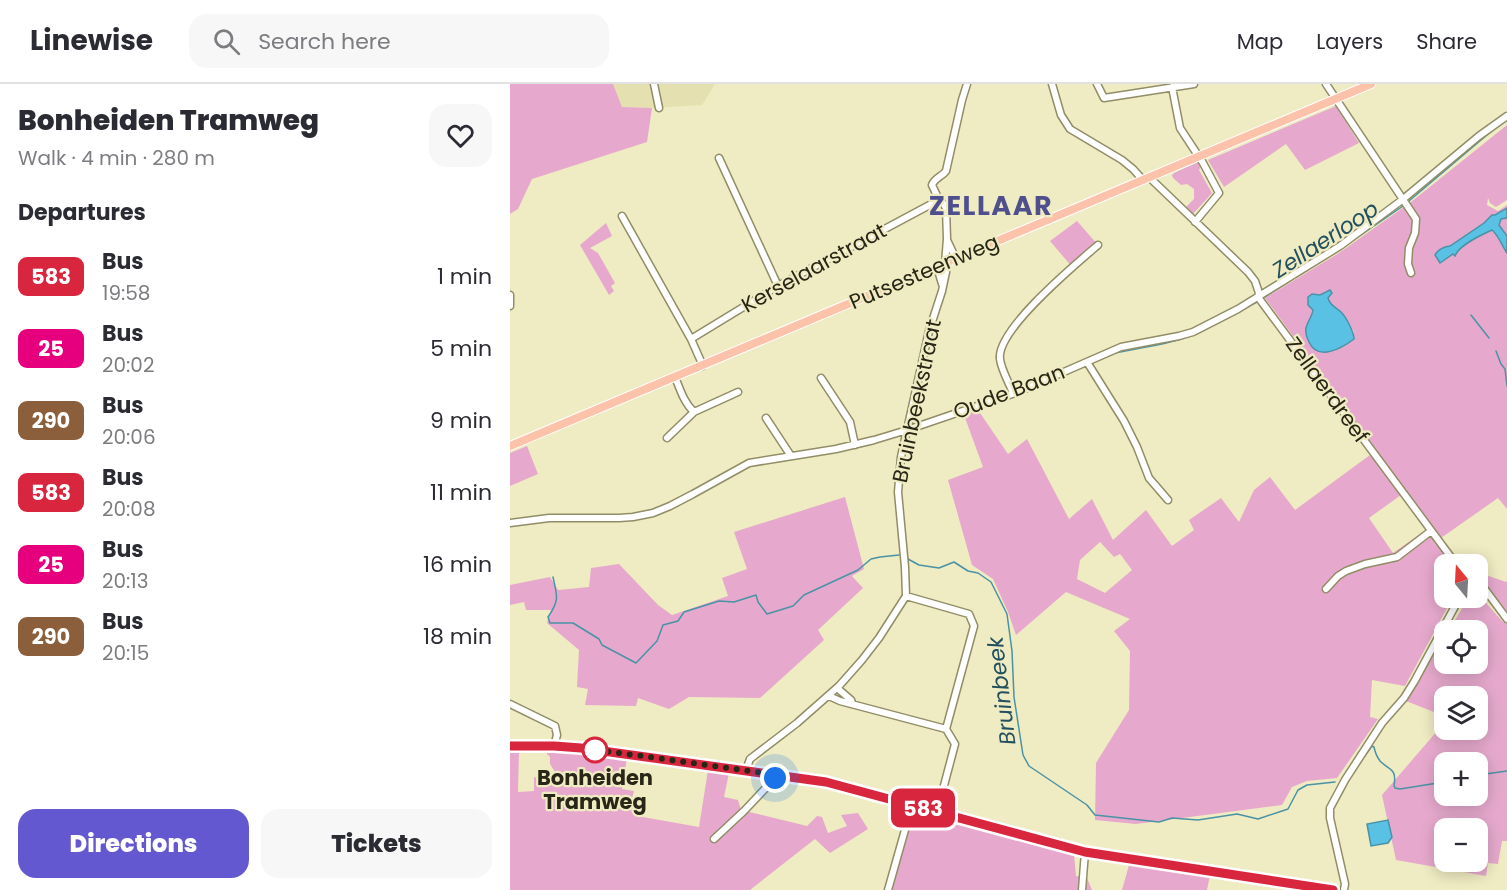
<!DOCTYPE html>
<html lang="en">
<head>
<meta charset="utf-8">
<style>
  :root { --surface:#fff; --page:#f7f7f7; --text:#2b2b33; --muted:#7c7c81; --line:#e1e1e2; --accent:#6458d1 }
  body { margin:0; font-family:Poppins,sans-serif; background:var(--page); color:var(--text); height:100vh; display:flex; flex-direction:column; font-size:22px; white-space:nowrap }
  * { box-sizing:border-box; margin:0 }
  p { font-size:20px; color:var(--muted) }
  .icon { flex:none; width:33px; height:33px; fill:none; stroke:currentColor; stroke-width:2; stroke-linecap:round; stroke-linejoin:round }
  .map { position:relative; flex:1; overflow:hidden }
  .panel { display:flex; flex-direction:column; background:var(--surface); width:510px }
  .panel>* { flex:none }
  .badge { padding:0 12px; border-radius:9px; font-size:21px; line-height:39px }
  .needle { width:39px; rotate:342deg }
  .controls { position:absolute; left:924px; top:470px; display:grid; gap:12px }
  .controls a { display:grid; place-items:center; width:54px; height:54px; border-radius:12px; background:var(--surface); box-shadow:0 3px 15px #0003; font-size:30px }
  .you { position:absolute; width:30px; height:30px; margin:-15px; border:4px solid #fff; border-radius:50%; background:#1a73e8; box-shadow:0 0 0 9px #1a73e833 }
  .map>.badge { position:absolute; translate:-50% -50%; box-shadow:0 0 0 3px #fff }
  h2 { padding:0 18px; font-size:22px; line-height:54px }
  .round { display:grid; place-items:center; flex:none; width:63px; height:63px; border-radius:18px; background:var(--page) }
  .summary { display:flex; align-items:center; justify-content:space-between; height:102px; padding:0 18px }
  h1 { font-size:28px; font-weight:800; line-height:45px }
  .button { display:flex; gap:12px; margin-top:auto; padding:12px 18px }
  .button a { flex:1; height:69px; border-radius:18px; background:var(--accent); color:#fff; font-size:24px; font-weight:800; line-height:69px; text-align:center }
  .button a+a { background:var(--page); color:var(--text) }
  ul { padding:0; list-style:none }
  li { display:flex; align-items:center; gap:18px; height:72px; padding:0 18px }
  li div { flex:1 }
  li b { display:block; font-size:22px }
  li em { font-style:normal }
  li .badge { min-width:66px; font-weight:700; text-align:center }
  header { display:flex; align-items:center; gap:36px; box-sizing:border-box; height:84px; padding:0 30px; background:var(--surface); border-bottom:2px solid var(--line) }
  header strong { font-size:28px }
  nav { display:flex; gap:33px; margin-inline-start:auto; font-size:21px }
  .search { width:420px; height:54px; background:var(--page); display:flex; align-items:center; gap:15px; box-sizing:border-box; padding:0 21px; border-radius:18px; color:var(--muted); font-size:22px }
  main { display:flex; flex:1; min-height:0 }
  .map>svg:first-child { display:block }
  .built { fill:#e5e0b0 }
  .green { fill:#e6a9cd; fill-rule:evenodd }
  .water { fill:#59c1e4; stroke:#4a92a6; stroke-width:1.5 }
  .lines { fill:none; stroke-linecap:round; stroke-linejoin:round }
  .stream { stroke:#4a92a6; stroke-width:1.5 }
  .minor-casing { stroke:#918d67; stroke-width:9 }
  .major-casing { stroke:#fff; stroke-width:10 }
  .minor { stroke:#fff; stroke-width:6 }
  .major { stroke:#fdc2aa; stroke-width:8 }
  .line-casing { stroke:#fff; stroke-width:14 }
  .line { stroke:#d7263d; stroke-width:9 }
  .walk { stroke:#282617; stroke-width:6; stroke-dasharray:0 10.8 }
  .stop-dot { fill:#fff; stroke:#d7263d; stroke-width:3 }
  .labels { text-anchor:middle; stroke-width:4.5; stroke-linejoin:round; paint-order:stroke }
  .street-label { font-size:21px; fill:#282617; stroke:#efebc2 }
  .stop-label { font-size:21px; font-weight:bold; fill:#282617; stroke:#efebc2 }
  .water-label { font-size:22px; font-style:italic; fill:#23505f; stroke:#efebc2 }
  .district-label { font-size:27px; font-weight:bold; letter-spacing:1.5px; fill:#504f8e; stroke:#efebc2 }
</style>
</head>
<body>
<header>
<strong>Linewise</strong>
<div class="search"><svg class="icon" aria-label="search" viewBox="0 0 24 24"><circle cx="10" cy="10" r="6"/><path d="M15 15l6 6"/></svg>Search here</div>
<nav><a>Map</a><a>Layers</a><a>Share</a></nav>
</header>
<main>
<section class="panel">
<div class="summary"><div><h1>Bonheiden Tramweg</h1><p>Walk · 4 min · 280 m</p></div><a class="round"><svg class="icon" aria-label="heart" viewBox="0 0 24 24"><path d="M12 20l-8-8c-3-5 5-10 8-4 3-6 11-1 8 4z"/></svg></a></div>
<h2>Departures</h2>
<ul>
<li><span class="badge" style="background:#d7263d;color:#fff">583</span><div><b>Bus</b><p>19:58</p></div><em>1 min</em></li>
<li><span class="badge" style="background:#e6007e;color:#fff">25</span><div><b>Bus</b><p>20:02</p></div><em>5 min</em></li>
<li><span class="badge" style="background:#8b5e3c;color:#fff">290</span><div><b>Bus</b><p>20:06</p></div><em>9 min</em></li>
<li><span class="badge" style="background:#d7263d;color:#fff">583</span><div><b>Bus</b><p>20:08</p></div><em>11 min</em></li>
<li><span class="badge" style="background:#e6007e;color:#fff">25</span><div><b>Bus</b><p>20:13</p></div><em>16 min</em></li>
<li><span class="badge" style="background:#8b5e3c;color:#fff">290</span><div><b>Bus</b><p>20:15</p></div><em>18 min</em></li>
</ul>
<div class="button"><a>Directions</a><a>Tickets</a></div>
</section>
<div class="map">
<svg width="997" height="806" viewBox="0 0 997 806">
  <rect width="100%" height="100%" fill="#efebc2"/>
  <path class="built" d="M103,0h102l-13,21 -50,3 -30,-1z"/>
  <path class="green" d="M0,0h103l9,23 30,1 -5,34 -115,37 -14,30 -8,5z
    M826,22l23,37 -54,27 -19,-26 -62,43 -16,-27z
    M997,41v75l-11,7 -6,-4 -2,-5 -1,7 11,6 9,-6v304l-9,-11 -57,40 -176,-240 74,-45 72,-51zM816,207l3,12 13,10 12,19 -7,12 -13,6 -25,-9c-7,-14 1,-18 4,-31l-1,-2 8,-13z
    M690,77l2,4 -3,5 13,23 -19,21 -7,-7 8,-8v-10l-7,-5 -6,1 -8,-7 -1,-3 2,-2z
    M567,137l21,24 -25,23 -23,-27z
    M96,139l6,13 -22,12 8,5 17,30 -4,3 3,5 -5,4 -29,-50z
    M468,326l30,44 19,-15 42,80 23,-20 21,41 33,-30 26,36 22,-16 -5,-10 32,-22 18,24 15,-32 16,-13 25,33 75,-55 31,40 -32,23 24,35 34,-24 28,35h-11v33h9l-48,89 -33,-6 -2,37 8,2 -41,59 -30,3 -15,6 -10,18 -146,19 -41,-4 1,-57 33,-53 1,-59 -16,-20 16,-12 -64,-27 -50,43 -8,-23 -15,-33 -21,-14 -24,-85 35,-13 -19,-52zM590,458l14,15 6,-3 12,16 -27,23 -28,-14 3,-19z
    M17,362l11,28 -28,12v-33z
    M335,413l19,72 -12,7 11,12 -45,42 6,10 -64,58 -71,-1 -20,12 -31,-11 -2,8 -51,-1 3,-16 -11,-2 2,-37 -32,-27 4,-13h-25l-2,-8 -14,3v-20l40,-8 8,13 31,-3 2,-19 28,-4 39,41 14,10 56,-19 -6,-18 25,-9 -13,-37z
    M970,489l26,9 1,-1v34l-29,-32v-7z
    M968,510l25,28 4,2v217h-5l-4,23 -10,-1 -2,13 -90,-16 -14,-65 62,-72v6h34v-33h-34v20l-38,-15 38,-63v25h34v-33h-29l20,-33h9zM934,678h34v33h-34zM934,744h34v33h-34z
    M37,666l80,8 -5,31 12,2 -2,7 6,1 -1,17 62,11 9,-57 21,3 -5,24 14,3 3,10 66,16 10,-10 5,1 6,16 19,-7 -6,-11 17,-2 10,16 -38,24 -15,-14 -65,51h-240v-139h9l-1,41 16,-1v-14l18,4 5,-6 -7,-11v-7l-3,-3z
    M402,727l46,11 116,32 2,22 11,2 5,12h-201z
    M619,781l81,10 -3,15h-85z"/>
  <path class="water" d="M997,124v10l-6,1 -2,6 8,11v17c-5,-7 -8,-17 -15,-23 -11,5 -33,15 -37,26l-2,-2 -13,9 -5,-8c2,-5 10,-9 15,-9l34,-23 8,-8h3z
    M820,206l2,3 -4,5c2,8 8,9 13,14 5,5 13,20 13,27 -12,9 -36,23 -45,3 -2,-4 -4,-9 -3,-14 1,-6 6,-11 7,-18l-5,-5v-8l4,-3 8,1z
    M878,736l4,17 -4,6 -17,3 -4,-22z"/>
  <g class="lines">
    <path class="stream" d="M899,117l85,-72
      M832,164l61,-42
      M753,214l47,-30
      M961,231l18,23
      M687,249l60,-31
      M986,267l5,13 4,5 2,17
      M602,270c24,-6 49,-8 72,-16
      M398,475l11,6 20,3 15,-6 14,9 10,2 13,9 16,32 5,37 2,46 9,58 6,11 58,39 8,10 64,7 13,-4 26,2 39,-6 21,5 30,-10 10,-19 9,-5 28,-3
      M43,493c4,19 7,23 -5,40l2,6h23l26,16 3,6 34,18 21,-22 6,-16 15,-4 6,-9 35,-11 15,1 22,-7 2,7 9,12 26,-8 11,-11 54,-25 13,-11 9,-2 19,-2
      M846,684l16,-22 2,1c1,5 3,10 6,14 10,10 17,7 14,25l1,2 5,1 44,-7
      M968,691l29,-4"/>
    <defs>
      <path id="minor" d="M144,0l5,24
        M542,0l9,31 9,14 52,31 11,9 10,11
        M587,0l7,14 90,-14
        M816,0l90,135 -1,14 -6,15 -1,16 3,9
        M662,3l8,41 23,35 16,30 -24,29
        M209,74l59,128
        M640,94l98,94 7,9 4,12 -1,4 198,267
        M112,132l69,123 12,27
        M437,156l9,19
        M435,180l2,-25 -1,-31 -3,-5 -4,-3 -7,-15c3,-8 10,-8 14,-14l16,-71 5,-16
        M427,183l5,17
        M0,211v11
        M181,255l87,-53 161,-86
        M577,278l37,59 13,26 12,31 19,22
        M165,293c5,12 9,26 19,35
        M311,294l29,44 5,23
        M503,309c-4,-10 -12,-24 -13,-34 -4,-29 76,-95 98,-114
        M256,334l25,38
        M157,354l27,-26 44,-20
        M0,439l39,-5h70l14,-1 20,-4 17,-7 23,-12 56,-31 87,-14 38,-9 33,-10 111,-38 103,-45 58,-11 14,-4 45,-23 102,-63 62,-46 77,-64 28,-20
        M968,498l6,6 23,31
        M816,505l12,-13 8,-5 19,-7 32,-7 34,-26
        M396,512l63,18 5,12 -28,103 9,15 -18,68
        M327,604l14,12 1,3
        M319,612l11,5 106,28
        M0,620l45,22 2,9 -3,11
        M0,662h44l27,2 245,34 259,70 249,38
        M236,686l4,-11 47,-36 42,-37 23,-26 17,-22 27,-42 -1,-29 -7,-75 3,-35 28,-126 13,-40 4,-19 1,-9
        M204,755l30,-28 34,-36
        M378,806l24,-85
        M572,806l3,-38
        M834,806l1,-6 -15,-66v-10l15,-28 37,-57 22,-25 10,-16 46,-85"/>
      <path id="major" d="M0,362l861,-362"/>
    </defs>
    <use href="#minor" class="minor-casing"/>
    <use href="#major" class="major-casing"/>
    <use href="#minor" class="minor"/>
    <use href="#major" class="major"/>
  </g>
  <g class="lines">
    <defs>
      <path id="line" d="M0,662h44l27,2 245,34 259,70 248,38"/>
    </defs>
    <use href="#line" class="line-casing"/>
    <use href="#line" class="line"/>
    <path class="walk" d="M85,666l-4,-1 187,26 -3,3"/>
  </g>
  <circle class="stop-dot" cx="85" cy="666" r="12"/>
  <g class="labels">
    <g class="street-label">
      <text transform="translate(304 184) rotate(-29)" y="7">Kerselaarstraat</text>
      <text transform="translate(414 188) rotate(-23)" y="7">Putsesteenweg</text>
      <text transform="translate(817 306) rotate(54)" y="7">Zellaerdreef</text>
      <text transform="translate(499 308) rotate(-21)" y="7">Oude Baan</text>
      <text transform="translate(407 317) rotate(-78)" y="7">Bruinbeekstraat</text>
    </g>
    <g class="stop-label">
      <text x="85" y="701">Bonheiden<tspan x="85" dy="24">Tramweg</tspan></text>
    </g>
    <g class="water-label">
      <text transform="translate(815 155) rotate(-33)" y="8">Zellaerloop</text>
      <text transform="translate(491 607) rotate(-97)" y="8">Bruinbeek</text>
    </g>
    <g class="district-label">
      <text x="481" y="131">ZELLAAR</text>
    </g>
  </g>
</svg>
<div class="controls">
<a><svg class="needle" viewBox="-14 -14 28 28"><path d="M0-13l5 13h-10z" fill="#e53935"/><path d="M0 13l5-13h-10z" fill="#7c7c81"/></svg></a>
<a><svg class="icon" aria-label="locate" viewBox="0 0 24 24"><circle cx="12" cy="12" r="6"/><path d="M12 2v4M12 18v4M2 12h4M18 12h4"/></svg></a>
<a><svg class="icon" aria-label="layers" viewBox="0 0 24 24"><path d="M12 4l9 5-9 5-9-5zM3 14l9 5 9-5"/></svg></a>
<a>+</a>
<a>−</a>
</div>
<div class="you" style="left:265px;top:694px"></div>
<b class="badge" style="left:413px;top:724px;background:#d7263d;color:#fff">583</b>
</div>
</main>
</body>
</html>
